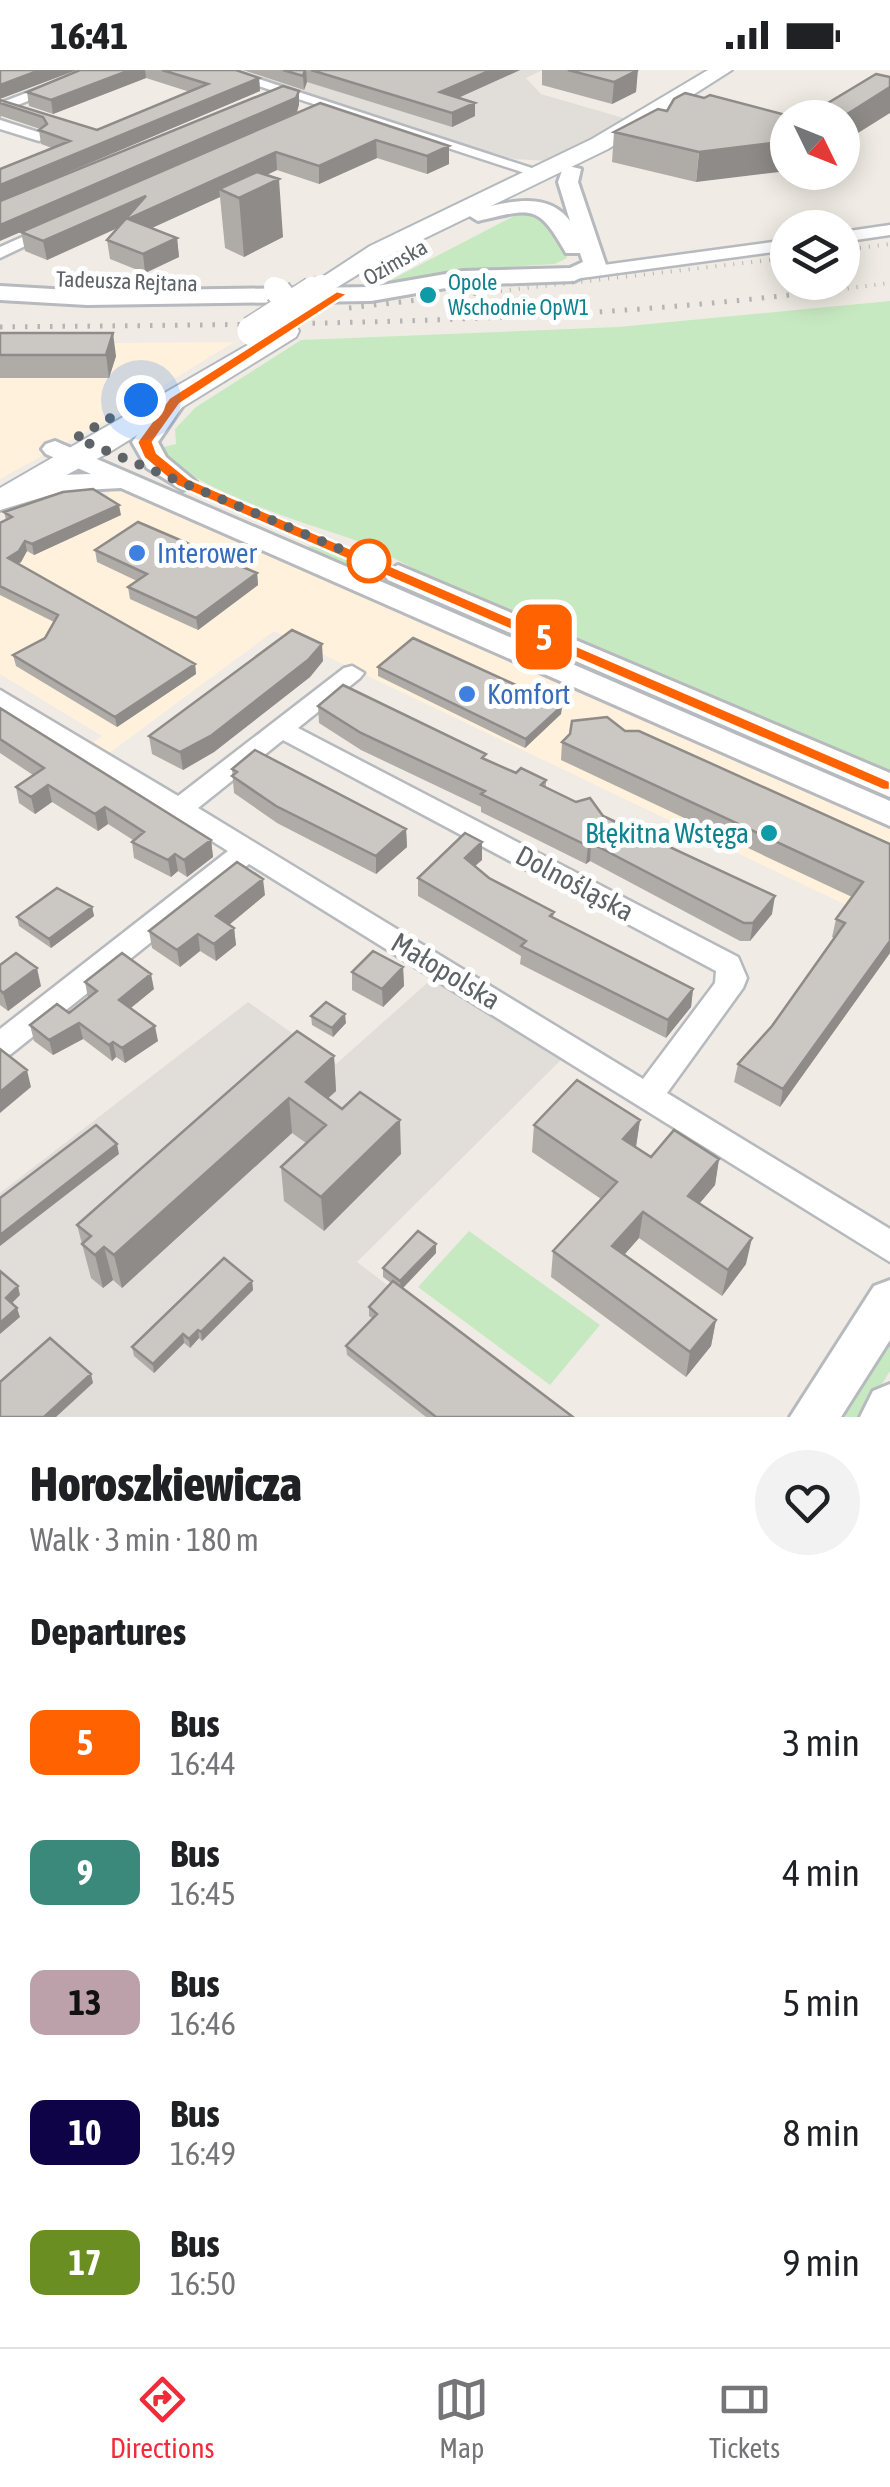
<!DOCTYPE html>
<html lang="en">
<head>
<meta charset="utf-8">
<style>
  :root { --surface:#fff; --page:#f2f2f2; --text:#202124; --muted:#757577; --line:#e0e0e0; --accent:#f22a39 }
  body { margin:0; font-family:"Asap Condensed",sans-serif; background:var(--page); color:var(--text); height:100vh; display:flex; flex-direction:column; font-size:38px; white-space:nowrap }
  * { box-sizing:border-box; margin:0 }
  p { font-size:32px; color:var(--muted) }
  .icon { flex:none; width:55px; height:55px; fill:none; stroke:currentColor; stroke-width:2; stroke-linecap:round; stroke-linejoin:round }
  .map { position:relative; height:1347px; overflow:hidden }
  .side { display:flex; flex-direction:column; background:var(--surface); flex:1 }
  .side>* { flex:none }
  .badge { padding:0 20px; border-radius:15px; font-size:35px; line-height:65px }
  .needle { width:65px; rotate:133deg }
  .fabs { position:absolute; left:770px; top:30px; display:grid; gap:20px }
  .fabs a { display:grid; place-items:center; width:90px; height:90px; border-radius:50%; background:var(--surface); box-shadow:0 5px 25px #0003; font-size:50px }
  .you { position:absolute; width:50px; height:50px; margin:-25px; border:8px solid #fff; border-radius:50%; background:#1a73e8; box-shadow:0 0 0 15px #1a73e833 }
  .map>.badge { position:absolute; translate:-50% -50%; box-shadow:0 0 0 5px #fff }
  h2 { padding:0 30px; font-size:38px; line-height:90px }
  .round { display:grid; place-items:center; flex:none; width:105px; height:105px; border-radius:52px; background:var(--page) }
  .headline { display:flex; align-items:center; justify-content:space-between; height:170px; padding:0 30px }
  h1 { font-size:48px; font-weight:800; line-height:75px }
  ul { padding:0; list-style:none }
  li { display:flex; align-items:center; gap:30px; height:130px; padding:0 30px }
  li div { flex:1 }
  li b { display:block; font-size:38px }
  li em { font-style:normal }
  li .badge { min-width:110px; font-weight:700; text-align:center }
  .status { display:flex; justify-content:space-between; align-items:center; height:70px; padding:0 50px; background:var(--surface); direction:ltr }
  .status svg { height:28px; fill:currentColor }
  .tabs { display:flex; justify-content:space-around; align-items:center; height:140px; border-top:2px solid var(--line); background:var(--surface); font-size:28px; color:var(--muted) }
  .tabs a { display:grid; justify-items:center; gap:5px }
  .tabs .selected { color:var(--accent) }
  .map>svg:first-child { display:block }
  .commercial { fill:#fff1db }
  .industrial { fill:#e1deda }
  .green { fill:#c7e9c1 }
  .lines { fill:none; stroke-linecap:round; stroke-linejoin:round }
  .minor-casing { stroke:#b6b9bd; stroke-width:5 }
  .tertiary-casing { stroke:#b6b9bd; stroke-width:6 }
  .secondary-casing { stroke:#b4b9be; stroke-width:4 }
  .minor { fill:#fff; fill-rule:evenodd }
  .tertiary { fill:#fff; fill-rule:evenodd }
  .secondary { fill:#fff; fill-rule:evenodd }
  .rail-far1 { stroke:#b4b5b6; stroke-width:4; stroke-dasharray:1 8; stroke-linecap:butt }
  .rail { stroke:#b4b5b6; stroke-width:5; stroke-dasharray:2.5 10; stroke-linecap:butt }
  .tertiary-bridge-far1-casing { stroke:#b6b9bd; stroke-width:22; stroke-linecap:butt }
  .tertiary-bridge-casing { stroke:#b6b9bd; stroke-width:29; stroke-linecap:butt }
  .secondary-bridge-far1-casing { stroke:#b4b9be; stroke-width:25; stroke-linecap:butt }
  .secondary-bridge-casing { stroke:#b4b9be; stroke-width:32; stroke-linecap:butt }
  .tertiary-bridge-far1 { stroke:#fff; stroke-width:20 }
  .tertiary-bridge { stroke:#fff; stroke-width:25 }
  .secondary-bridge-far1 { stroke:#fff; stroke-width:22 }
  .secondary-bridge { stroke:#fff; stroke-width:29 }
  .wall { fill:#afaba7 }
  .shaded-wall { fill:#8e8b88 }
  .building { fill:#cbc7c2; stroke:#8e8b88; stroke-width:2.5 }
  .line { fill:#ff6200; stroke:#fff; stroke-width:2.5 }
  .walk { stroke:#5d6367; stroke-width:10; stroke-dasharray:0 18 }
  .culture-dot { fill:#0f9aa8; stroke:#fff; stroke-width:4 }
  .shop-dot { fill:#3f7fe0; stroke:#fff; stroke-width:4 }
  .stop-dot { fill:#fff; stroke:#ff6200; stroke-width:5 }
  .labels { text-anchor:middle; stroke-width:10; stroke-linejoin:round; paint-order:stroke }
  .far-street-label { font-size:22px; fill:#5d6367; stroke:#fff }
  .far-culture-label { font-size:22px; fill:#0d838f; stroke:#fff; text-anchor:start }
  .shop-label { font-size:28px; fill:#366cbe; stroke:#fff; text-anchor:start }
  .culture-label { font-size:28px; fill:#0d838f; stroke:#fff; text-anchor:end }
  .street-label { font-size:28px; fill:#5d6367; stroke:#fff }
</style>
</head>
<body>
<div class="status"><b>16:41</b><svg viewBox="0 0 49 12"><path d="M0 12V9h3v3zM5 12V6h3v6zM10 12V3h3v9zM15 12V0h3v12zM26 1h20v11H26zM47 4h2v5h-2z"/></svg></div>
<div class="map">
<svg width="890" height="1347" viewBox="0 0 890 1347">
  <rect width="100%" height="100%" fill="#f0ece5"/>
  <path class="commercial" d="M252,261l-145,89 -107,59v-135l235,-2z
    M112,412l778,332v112l-616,-295 -174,129 -17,-10 19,-14 -102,-62v-151l29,-14 66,-15 13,3z"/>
  <path class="industrial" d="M217,0h326l-17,8 15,16 86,25 -77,42 -36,-2z
    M444,898l129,80 -216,214 204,155h-561v-224l248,-191 88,62z"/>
  <path class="green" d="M536,142l28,26 3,20 -12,6 -91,6 -89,18 139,-72z
    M890,231v476l-457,-197c-27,-16 -55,-31 -84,-42 -47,-16 -162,-50 -189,-90l16,-4 -1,-15 21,-22 105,-67 317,-13z
    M318,476l572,249v5l-120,-47 -468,-206z
    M469,1161l131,94 -50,60 -132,-98z
    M890,1268v33l-28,46h-28z"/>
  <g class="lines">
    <defs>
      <path id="minor" d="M87,0h19l-106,42v-9z
        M210,0h21l316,103 -13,3z
        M0,50l44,14 2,3 -7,4 -39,-12z
        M890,155v10l-48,7v-10z
        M47,156l14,3 -61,29v-11z
        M788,170v10l-214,29 -8,-5 8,-5z
        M352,596l12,7 -4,5 -62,50 440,229 9,21 -4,10 -76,105 223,136v33l-641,-398 -238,190 -11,4v-29l228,-178 -228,-142v-19l178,106 166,-128zM283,670l433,231 -1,12 -72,96 -445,-271z"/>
      <path id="tertiary" d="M564,95l17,4 -3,13 28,83 -32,16 -111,4 -92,16 -284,4 -87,-5v-14l87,5 284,-4 92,-16 107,-3 13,-6 -3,-9h-14c-28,-49 -33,-45 -88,-32l-10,-6 3,-4c32,-8 76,-22 99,10l-12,-39z
        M174,324l12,7 -28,41 8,15 30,25 -13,8 -36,-22 -15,-26 33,-46z
        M55,371l835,360v25l-769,-338 -58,3 -63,19v-17l61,-18 30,-1 -45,-20 -4,-5 4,-5z
        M398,495l492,208v24l-502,-217 -4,-6z
        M890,1210v60l-49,77h-51l84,-131z
        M890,1314v33h-30l13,-26z"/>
      <path id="secondary" d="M708,0h24l-124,79 -220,107 -57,35h-18l-4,-5 61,-40 222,-107z
        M286,253l10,2 3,6 -3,6 -188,116 -108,57v-22z"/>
    </defs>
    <use href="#minor" class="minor-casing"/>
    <use href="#tertiary" class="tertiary-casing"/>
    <use href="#secondary" class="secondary-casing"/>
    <use href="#minor" class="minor"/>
    <use href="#tertiary" class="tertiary"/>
    <use href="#secondary" class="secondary"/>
    <path class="rail-far1" d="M842,180l48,-6
      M474,224l314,-36
      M803,224l87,-11"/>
    <path class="rail" d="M349,238l147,-17
      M0,257c275,-3 551,-2 823,-36"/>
    <defs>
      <path id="tertiary-bridge-far1" d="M274,217l6,7"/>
      <path id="tertiary-bridge" d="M278,221l10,12 -2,7"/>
      <path id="secondary-bridge-far1" d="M310,224l12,-8"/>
      <path id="secondary-bridge" d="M252,261l62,-40"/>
    </defs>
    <use href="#tertiary-bridge-far1" class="tertiary-bridge-far1-casing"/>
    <use href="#tertiary-bridge" class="tertiary-bridge-casing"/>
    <use href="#secondary-bridge-far1" class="secondary-bridge-far1-casing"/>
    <use href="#secondary-bridge" class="secondary-bridge-casing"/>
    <use href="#tertiary-bridge-far1" class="tertiary-bridge-far1"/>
    <use href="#tertiary-bridge" class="tertiary-bridge"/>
    <use href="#secondary-bridge-far1" class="secondary-bridge-far1"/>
    <use href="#secondary-bridge" class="secondary-bridge"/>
  </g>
  <path class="wall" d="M80,0h156l23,8 1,13 -260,110 52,-53 -11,-4 -2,-14 1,-1 -39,-13 -1,3v-19l97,30 93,-38 -44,-14 -93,36 -24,-8 -2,-14z
    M243,0h277l-62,28 17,18 -23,11 -145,-45 -3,8z
    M542,0h95l-1,22 -24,12 -70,-19z
    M704,28l-8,84 -84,-20 2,-30z
    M320,33l129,43v18l-22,10 -50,-16 -58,26 -42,-14 -10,5 16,62 -39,20 -19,-9 -5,-51 -69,31 26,10 2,19 -34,16 -35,-14 -3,-19 11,-12 -71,32 -22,-9 -4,-19z
    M0,263l116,23 -7,22h-109z
    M4,442l117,3 -87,40 -7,-4 -6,11 -3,2 177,100 1,10 -79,53 -101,-61 -3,-11 32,-17 9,-16 -54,-27v-72l6,-3z
    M95,480l162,23 1,12 -60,45 -68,-31 -2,-12 9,-6 -40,-19z
    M323,591l-13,16 -96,75 -31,18 -31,-16 -3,-18z
    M378,597l184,39 -1,8 -36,34 -147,-72z
    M318,636l168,54 30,13 30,7v8l57,28 169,98 -22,27h-10l-150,-80 -4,3 -105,-52v-5l-120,-57 -42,-27z
    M0,638l211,132 2,17 -26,20 -9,-6 -7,6 -37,-19 -2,-16 1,-2 -25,-16 -10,7 -46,-29 -17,12 -16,-11 -3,-16 17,-12 -33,-22z
    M625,661l265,113v109l-110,154 -46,-25 4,-18 34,-38 63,-88 -3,-1 4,-18 16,-22 -291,-137 1,-18z
    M232,699l174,60 1,18 -31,27 -99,-51 -43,-30z
    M482,772v18l-8,6 15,12 65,34 -1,6 140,71 -2,18 -25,31 -146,-74 1,-8 -103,-60v-18z
    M265,825l-36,30 5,3 2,17 -20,16 -16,-10 -20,16 -28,-19 -3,-17z
    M92,837l2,9 -43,32 -32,-22 -2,-9z
    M0,895l41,21 -33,25 -8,-6z
    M403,897l1,19 -21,21 -31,-17v-18z
    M85,912l69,7 -23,19 27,33 -33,22 -9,-6 -4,4 -29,-22 -30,16 -19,-14 -4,-16 39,-12 19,-15z
    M311,946l35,7 -13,14 -21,-12z
    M334,986l2,35 -8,7 73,56 -77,77 -40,-30 -3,-34 25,-24 -14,-10 -170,155 -9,-8 -10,8 -12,-10 -14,-53z
    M640,1050l-4,27 15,10 68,2 -4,26 -16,19 47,60 -24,32 -83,-58 -15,17 92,65 -5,26 -25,31 -135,-100 2,-26 48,-52 -69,-47 2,-27z
    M436,1183l-33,35 170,129h-147l-79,-62 -1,-9 26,-28 -3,-2v-9l22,-24 -8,-6v-9z
    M252,1211l1,9 -51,51 -3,-3 -9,10 -6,-5 -30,30 -20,-17 -2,-9z"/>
  <path class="shaded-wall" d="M40,0h37l-77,29v-14z
    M130,0h15l1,8 -93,36 -2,-14z
    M306,0l1,12 -3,8 -1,-14z
    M491,0h29l-80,36v-14z
    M638,0l-2,22 -24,12 2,-22z
    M259,8l1,13 -260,110v-16z
    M890,17v26l-48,30v-25h-1z
    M299,21v14l-2,7 -297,129v-16z
    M475,33v13l-23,11v-14z
    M376,70l1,18 -58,26v-18z
    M788,71v30l-92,11 3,-30z
    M449,76v18l-22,10v-18z
    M276,82l1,18 -49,23 -9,-4 1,8 -90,41 -2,-15 -81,37 -4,-19 103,-45z
    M279,109l4,58 -39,20 -5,-59z
    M177,168l2,19 -34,16 -2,-19z
    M113,263l3,23 -7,22 -3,-23z
    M119,435l2,10 -87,40 -2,-11z
    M25,471l2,10 -6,11 -11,6 -2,-10z
    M257,503l1,12 -60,45 -2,-12z
    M322,574l1,17 -13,16 -96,75 -31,18 -3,-18z
    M195,594l1,10 -79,53 -2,-10z
    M562,636l-1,8 -36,34 1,-9z
    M48,715l4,17 -17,12 -4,-17z
    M105,737l3,17 -10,7 -3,-17z
    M406,759l1,18 -31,27v-18z
    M211,770l2,17 -26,20 -3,-17z
    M482,772v18l-18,16 1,-18z
    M591,773l-1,18 -4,3 2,-18z
    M175,784l3,17 -7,6 -3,-17z
    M263,809l2,16 -46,38 -3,-17z
    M775,826l-3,18 -22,27 3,-18z
    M92,837l2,9 -43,32 -2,-9z
    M234,858l2,17 -20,16 -2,-17z
    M198,864l2,17 -20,16 -3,-17z
    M890,871v12l-110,154 3,-18z
    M403,897l1,19 -21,21 -1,-18z
    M37,898l4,18 -33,25 -5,-18z
    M151,904l3,15 -32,26 -3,-15z
    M693,919l-2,18 -25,31 2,-18z
    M345,944l1,9 -13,14 -1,-9z
    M79,953l4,16 -30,16 -4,-15z
    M155,956l3,15 -33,22 -3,-15z
    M113,972l3,15 -4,4 -3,-16z
    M334,986l2,35 -25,23 -5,-32z
    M27,1000l4,17 -31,26v-21z
    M289,1028l3,35 -170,155 -8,-33z
    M400,1050l1,34 -77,77 -3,-34z
    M640,1050l-4,26 -16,19 3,-26z
    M117,1074l2,10 -119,92v-11z
    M719,1089l-4,26 -32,38 5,-27z
    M643,1142l-4,26 -30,34 3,-26z
    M752,1168l-6,26 -24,32 6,-26z
    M436,1174v9l-35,37 -1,-9z
    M104,1177l9,33 -10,8 -8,-33z
    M252,1211l1,9 -51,51 -1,-9z
    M18,1216l2,9 -12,12 -2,-9z
    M17,1238l3,9 -20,17v-11z
    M716,1250l-5,26 -25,31 4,-25z
    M198,1260l1,8 -9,10 -1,-9z
    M183,1264l1,9 -30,30 -1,-9z
    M91,1304l2,9 -37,34h-12z"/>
  <path class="building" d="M0,0h40l-40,15z
    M80,0h50l-79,30 -24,-8z
    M162,0h74l23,8 -259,107v-16l70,-28 -31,-11 8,-6 -4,-7 -43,-14v-3l97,30 111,-46z
    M283,0h22l-2,6z
    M311,0h180l-51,22 35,11 -23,10z
    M568,0h70l-24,12z
    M876,4l14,3v10l-49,31h-38z
    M283,16l16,5 -3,7 -296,127v-24z
    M685,23l19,5 6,-3 87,23h-9v23l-89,11 -85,-20 44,-23 9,2 7,-12z
    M320,33l129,43 -22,10 -51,-16 -57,26 -43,-14 -148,67 49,19 -34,16 -36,-14 39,-44 -103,45 -22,-9z
    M257,102l22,7 -40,19 -20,-9z
    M0,263h113l-7,22h-106z
    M93,419l26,16 -87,39 -7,-3 -6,10 -11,7 187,106 -80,53 -102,-62 32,-17 13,-23 -58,-29v-63l12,-6 -8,-5 59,-20z
    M138,452l119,51 -61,45 -68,-31 19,-13 -52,-24z
    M292,560l30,14 -14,16 -96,75 -32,17 -31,-16z
    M413,568l149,68 -36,33 -148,-72z
    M343,615l143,69 -4,4 34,15 5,-5 25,12 -5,5 35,17 14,-4 13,18 172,80 -22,27h-9l-153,-80 -3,3 -107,-52 4,-3 -124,-58 -43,-27z
    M0,638l211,132 -27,20 -9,-6 -7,6 -36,-18 12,-10 -39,-25 -10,7 -47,-29 -17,12 -15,-10 28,-19 -44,-29z
    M607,647l18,14h14l251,113v97l-107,148 -45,-25 34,-38 73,-103 -9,-4 27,-37 -301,-140 8,-8 2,-13z
    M255,680l151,79 -30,27 -100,-50 -44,-30 5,-4 -5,-3z
    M465,763l17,9 -17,16 24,20 65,34 -4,4 143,73 -25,31 -147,-74 5,-5 -108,-63z
    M237,792l26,17 -47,37 18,12 -20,16 -16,-10 -21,16 -28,-19z
    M57,818l35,19 -43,32 -32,-22z
    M373,881l30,16 -21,22 -30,-17z
    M16,883l21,15 -34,25 -3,-3v-25z
    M122,883l29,21 -32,26 36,26 -33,22 -9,-6 -4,3 -30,-22 -30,17 -19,-15 27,-21 12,9 28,-22 -12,-9z
    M326,932l19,12 -13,14 -21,-12z
    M297,961l37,25 -28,26 36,27 18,-17 40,28 -79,77 -40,-30 45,-42 -37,-27 -175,157 -10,-8 -9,8 -13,-11 9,-8 -14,-11z
    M0,979l27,21 -27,22z
    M577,1010l63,40 -17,19 28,18 23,-27 45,29 -31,37 64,42 -24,32 -85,-58 -31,34 104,74 -26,32 -137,-101 64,-69 -83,-57z
    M96,1055l21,19 -117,91v-37z
    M418,1161l18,13 -36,37 -17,-13z
    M224,1188l28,23 -51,51 -3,-2 -9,9 -6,-5 -30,30 -21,-17z
    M0,1201l18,15 -12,12 11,10 -17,15z
    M393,1211l180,136h-137l-90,-71 31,-32 -8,-7z
    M50,1268l41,36 -47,43h-44v-35z"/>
  <path class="line" d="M337,221l11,3 -168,110 -27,38 4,11 32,26 701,302v9h-7l-706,-304 -33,-28 -7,-16 32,-44z"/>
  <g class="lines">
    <path class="walk" d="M141,330l-65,38 293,123"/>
  </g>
  <g class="culture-dot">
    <circle cx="428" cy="225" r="10"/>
    <circle cx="769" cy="763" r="10"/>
  </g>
  <g class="shop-dot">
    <circle cx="137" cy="483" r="10"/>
    <circle cx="467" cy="624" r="10"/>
  </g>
  <circle class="stop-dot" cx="369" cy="491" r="20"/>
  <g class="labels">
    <g class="far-street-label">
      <text transform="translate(395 192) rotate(-30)" y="8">Ozimska</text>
      <text transform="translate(127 211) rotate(2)" y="8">Tadeusza Rejtana</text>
    </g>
    <g class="far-culture-label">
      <text x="448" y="220">Opole<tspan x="448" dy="25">Wschodnie OpW1</tspan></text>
    </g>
    <g class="shop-label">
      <text x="157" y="493">Interower</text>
      <text x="487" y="634">Komfort</text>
    </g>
    <g class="culture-label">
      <text x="749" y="773">Błękitna Wstęga</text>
    </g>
    <g class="street-label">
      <text transform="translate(575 813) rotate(28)" y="10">Dolnośląska</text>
      <text transform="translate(446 901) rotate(31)" y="10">Małopolska</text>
    </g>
  </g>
</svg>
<div class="fabs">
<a><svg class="needle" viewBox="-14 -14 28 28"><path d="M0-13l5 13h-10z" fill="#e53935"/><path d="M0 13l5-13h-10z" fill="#757577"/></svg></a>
<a><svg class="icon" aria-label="layers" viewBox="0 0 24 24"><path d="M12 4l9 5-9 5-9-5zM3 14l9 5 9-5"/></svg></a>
</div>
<div class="you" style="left:141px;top:330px"></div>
<b class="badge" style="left:544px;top:567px;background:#ff6200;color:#fff">5</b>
</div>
<section class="side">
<div class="headline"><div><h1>Horoszkiewicza</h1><p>Walk · 3 min · 180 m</p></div><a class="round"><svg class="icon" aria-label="heart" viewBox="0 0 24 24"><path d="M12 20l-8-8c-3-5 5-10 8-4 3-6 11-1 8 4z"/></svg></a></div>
<h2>Departures</h2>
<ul>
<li><span class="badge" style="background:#ff6200;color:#fff">5</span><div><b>Bus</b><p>16:44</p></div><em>3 min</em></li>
<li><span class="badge" style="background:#3b897b;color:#fff">9</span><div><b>Bus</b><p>16:45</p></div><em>4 min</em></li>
<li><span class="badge" style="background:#bca1aa;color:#111">13</span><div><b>Bus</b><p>16:46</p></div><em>5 min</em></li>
<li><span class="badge" style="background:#0e0347;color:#fff">10</span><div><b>Bus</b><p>16:49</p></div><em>8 min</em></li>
<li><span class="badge" style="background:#6b8e23;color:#fff">17</span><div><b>Bus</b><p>16:50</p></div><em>9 min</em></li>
</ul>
</section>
<nav class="tabs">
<a class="selected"><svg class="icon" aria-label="directions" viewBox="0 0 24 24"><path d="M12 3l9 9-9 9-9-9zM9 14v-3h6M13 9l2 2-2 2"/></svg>Directions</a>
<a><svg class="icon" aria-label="map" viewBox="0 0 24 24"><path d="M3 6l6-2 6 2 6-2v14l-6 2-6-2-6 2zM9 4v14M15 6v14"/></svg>Map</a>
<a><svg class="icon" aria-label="tickets" viewBox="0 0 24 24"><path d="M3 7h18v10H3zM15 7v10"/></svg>Tickets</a>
</nav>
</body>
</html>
